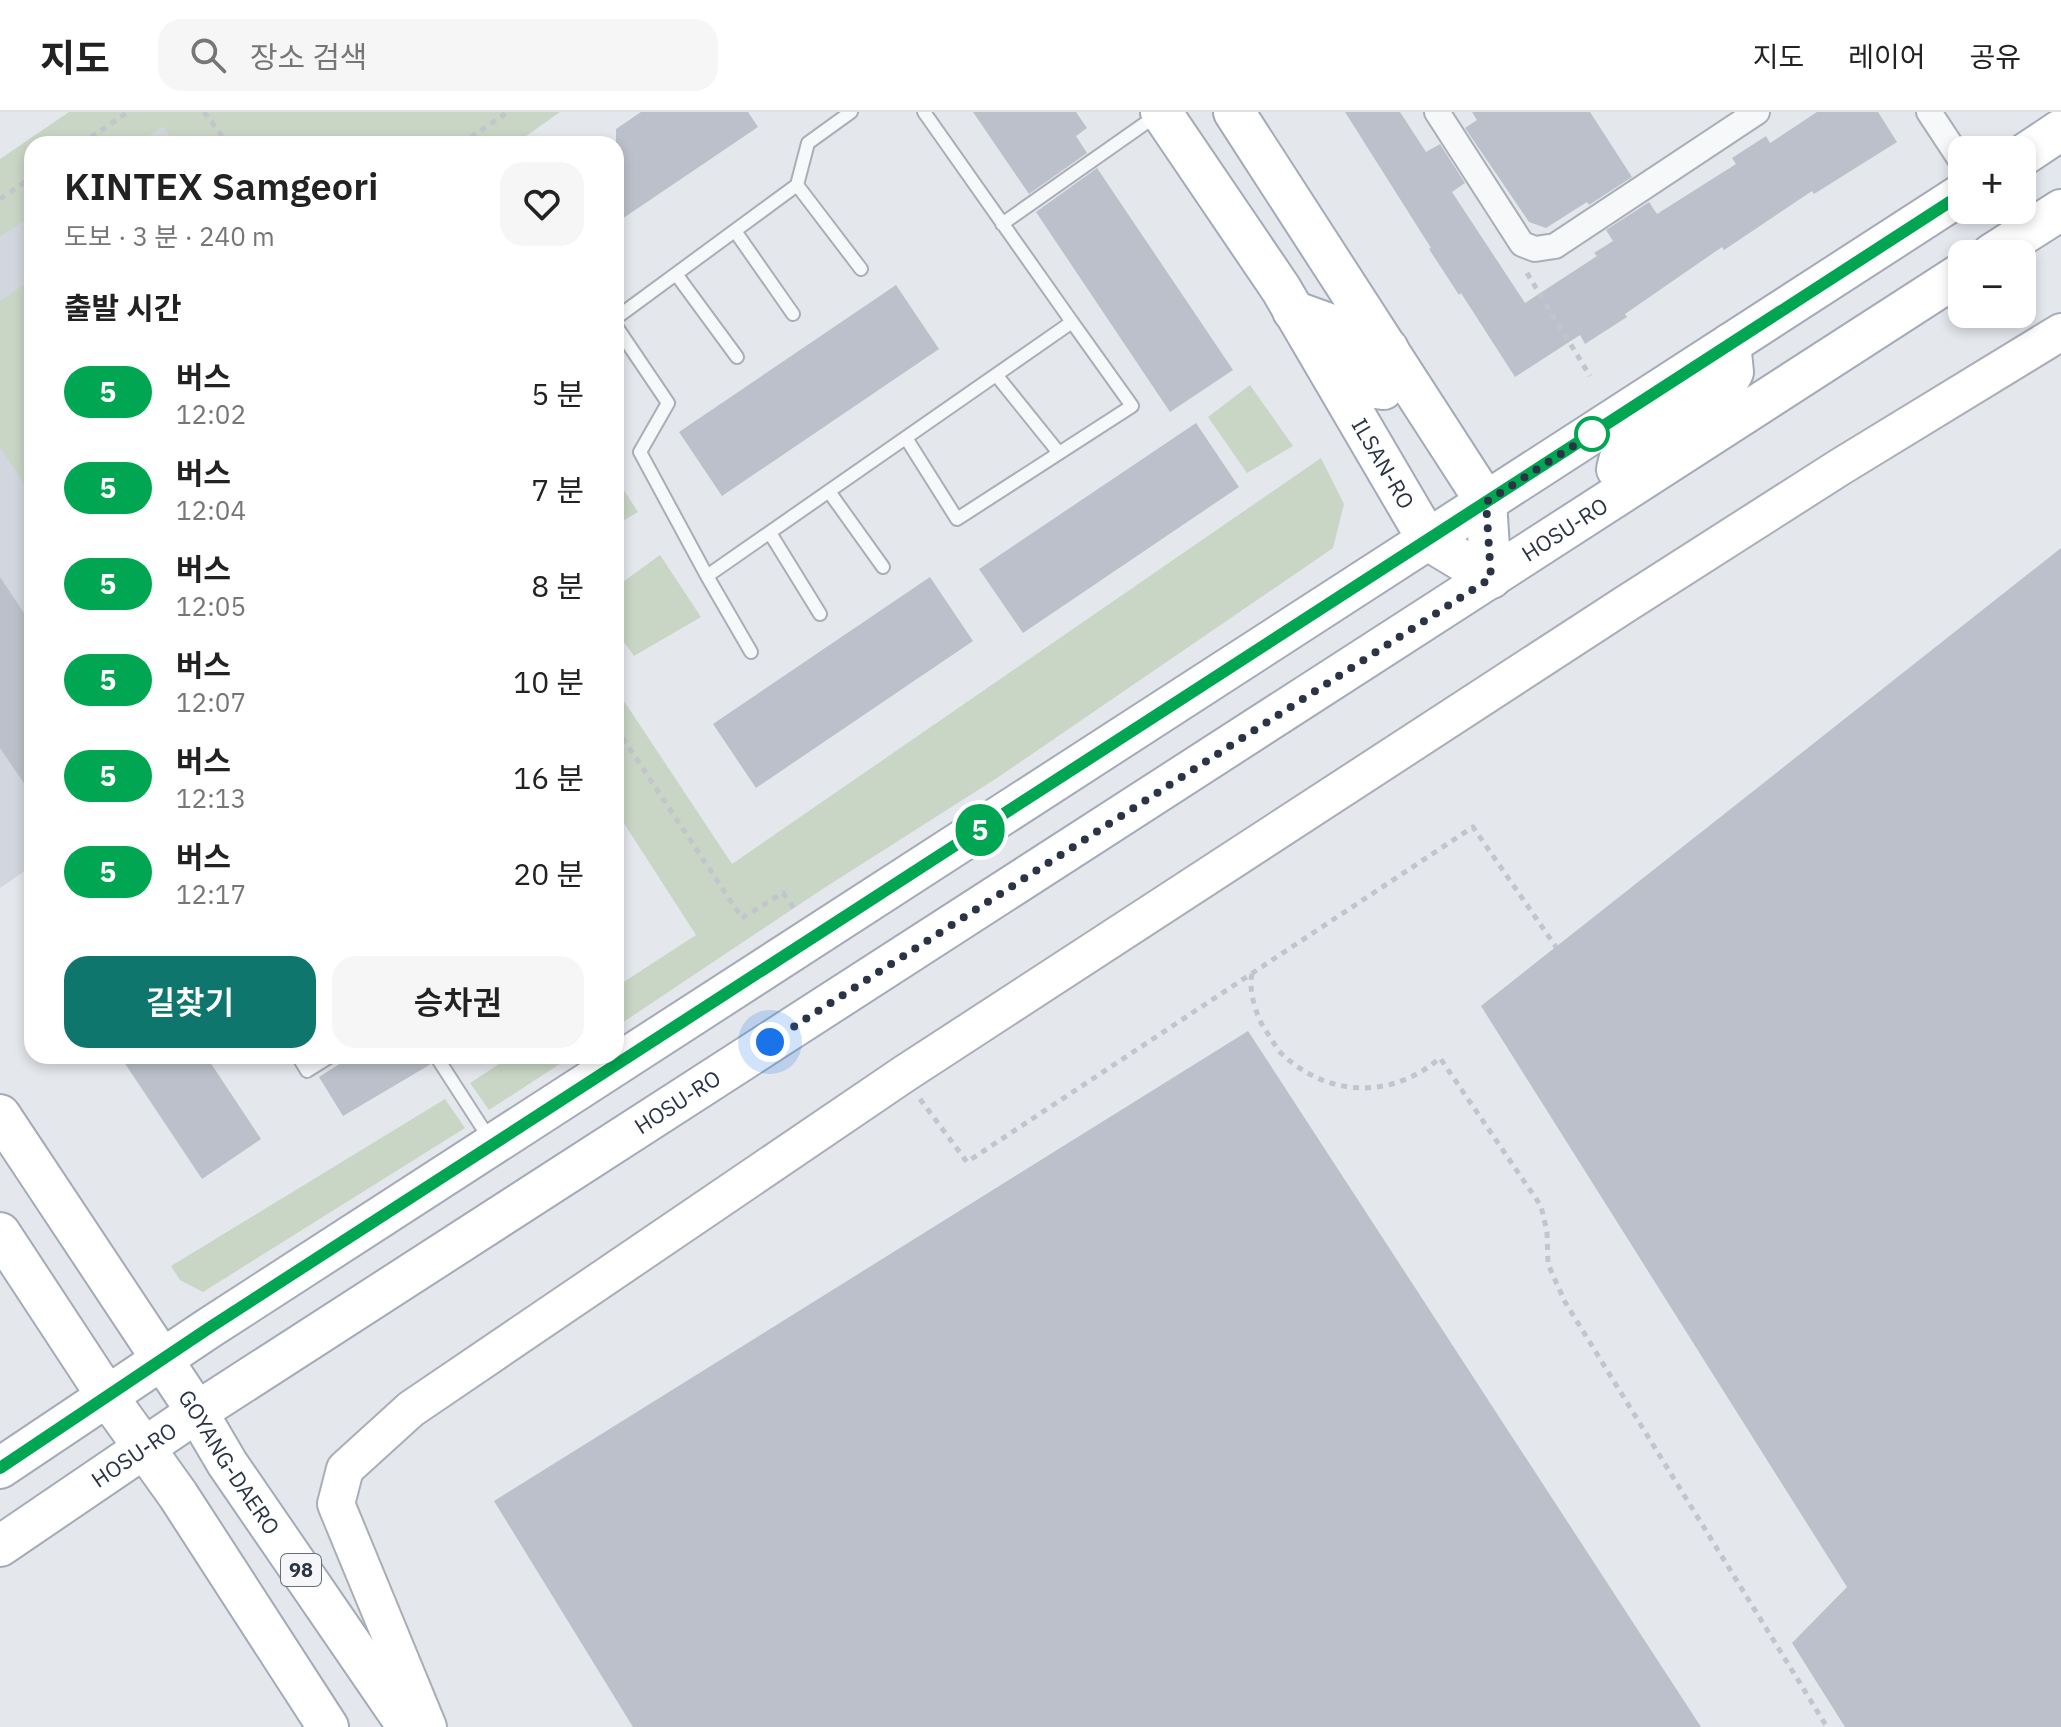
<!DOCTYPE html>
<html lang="ko">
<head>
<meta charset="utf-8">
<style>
  :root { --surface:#fff; --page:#f6f6f6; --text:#222; --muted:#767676; --line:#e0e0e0; --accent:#0f766e }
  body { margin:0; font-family:"IBM Plex Sans","Noto Sans KR",sans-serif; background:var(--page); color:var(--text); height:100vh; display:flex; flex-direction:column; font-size:30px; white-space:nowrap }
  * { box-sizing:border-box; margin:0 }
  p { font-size:26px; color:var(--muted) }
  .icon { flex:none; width:44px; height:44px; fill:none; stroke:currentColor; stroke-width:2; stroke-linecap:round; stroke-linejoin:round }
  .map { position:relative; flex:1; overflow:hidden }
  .panel { position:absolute; left:24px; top:24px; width:600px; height:928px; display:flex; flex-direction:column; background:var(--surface); border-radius:24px; box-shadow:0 4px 12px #0003 }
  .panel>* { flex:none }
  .badge { padding:0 16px; border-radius:26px; font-size:28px; line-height:52px }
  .buttons { position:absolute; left:1948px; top:24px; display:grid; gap:16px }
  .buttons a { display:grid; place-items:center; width:88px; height:88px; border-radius:16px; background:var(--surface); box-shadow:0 4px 12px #0003; font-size:40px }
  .you { position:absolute; width:40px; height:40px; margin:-20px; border:6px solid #fff; border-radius:50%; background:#1a73e8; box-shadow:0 0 0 12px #1a73e833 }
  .map>.badge { position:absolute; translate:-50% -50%; box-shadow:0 0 0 4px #fff }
  h2 { padding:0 40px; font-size:30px; line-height:72px }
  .round { display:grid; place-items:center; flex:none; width:84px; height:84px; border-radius:24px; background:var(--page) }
  .head { display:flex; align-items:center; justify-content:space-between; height:136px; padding:0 40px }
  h1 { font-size:38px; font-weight:600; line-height:60px }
  .cta { display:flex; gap:16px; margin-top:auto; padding:16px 40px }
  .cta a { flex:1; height:92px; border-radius:24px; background:var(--accent); color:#fff; font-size:32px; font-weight:600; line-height:92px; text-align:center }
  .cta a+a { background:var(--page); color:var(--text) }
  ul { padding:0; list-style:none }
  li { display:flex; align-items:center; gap:24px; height:96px; padding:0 40px }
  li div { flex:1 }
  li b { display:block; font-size:30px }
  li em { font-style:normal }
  li .badge { min-width:88px; font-weight:700; text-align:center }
  header { display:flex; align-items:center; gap:48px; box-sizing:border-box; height:112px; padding:0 40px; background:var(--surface); border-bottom:2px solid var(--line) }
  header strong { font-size:38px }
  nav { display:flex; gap:44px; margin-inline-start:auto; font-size:28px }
  .search { width:560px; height:72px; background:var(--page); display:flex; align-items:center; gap:20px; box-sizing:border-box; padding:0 28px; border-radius:24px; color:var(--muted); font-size:30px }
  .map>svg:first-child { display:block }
  .built { fill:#d2d6de }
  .green { fill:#c9d6c5 }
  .building { fill:#bbc0ca }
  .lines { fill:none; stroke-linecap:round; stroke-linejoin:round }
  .service-casing { stroke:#a9aeb7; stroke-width:16 }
  .minor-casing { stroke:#a9aeb7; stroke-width:28 }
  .secondary-casing { stroke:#a9aeb7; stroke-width:40 }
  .primary-casing { stroke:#a3abb8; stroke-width:44 }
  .path { stroke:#c2c5cb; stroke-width:5; stroke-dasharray:6 6; stroke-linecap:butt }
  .service { stroke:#f7f8fa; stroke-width:12 }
  .minor { stroke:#f7f8fa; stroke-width:24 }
  .secondary { stroke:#fff; stroke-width:36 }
  .primary { stroke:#fff; stroke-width:40 }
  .line-casing { stroke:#fff; stroke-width:18 }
  .line { stroke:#00a651; stroke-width:12 }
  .walk { stroke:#2b3445; stroke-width:8; stroke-dasharray:0 14.4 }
  .stop-dot { fill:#fff; stroke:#00a651; stroke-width:4 }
  .labels { text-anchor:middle; stroke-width:6; stroke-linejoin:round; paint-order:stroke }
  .shield { fill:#f4f6f9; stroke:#676e7b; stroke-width:2 }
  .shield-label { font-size:20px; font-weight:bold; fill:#2b3445 }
  .street-label { font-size:22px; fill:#2b3445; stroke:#f4f6f9 }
</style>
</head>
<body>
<header>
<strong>지도</strong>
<div class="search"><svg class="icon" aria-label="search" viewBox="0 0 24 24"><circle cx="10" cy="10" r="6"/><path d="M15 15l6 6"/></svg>장소 검색</div>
<nav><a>지도</a><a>레이어</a><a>공유</a></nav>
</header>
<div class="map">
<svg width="2061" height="1615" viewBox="0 0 2061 1615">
  <rect width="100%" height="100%" fill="#e4e7ec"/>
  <path class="built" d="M163,15l12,17h-37z
    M32,104v650l-32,22v-651z"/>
  <path class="green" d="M69,0h491l-45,32h-340l-12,-17 -25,17h-106v72l-32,21v-78z
    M32,167v216l-32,-48v-146z
    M1250,273l43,61 -46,27 -39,-56z
    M1321,346l23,46 -11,44 -336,230 -176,112 -205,137v-40l80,-52 -80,-124v-122l116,175z
    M616,366l22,34 -22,13z
    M660,443l41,62 -67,39 -18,-25v-44z
    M511,944h61l-83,54 -19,-27z
    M445,987l20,29 -262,164 -23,-12 -9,-14z"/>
  <path class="building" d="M641,0h107l10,15 -142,96v-94z
    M973,0h103l11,16 -11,8 11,17 -58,41z
    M1345,0h55l26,40 14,-8 25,39 -13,9 73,111 72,-47 -3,-3 19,-12 -7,-11 43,-28 8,12 79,-50 -4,-6 34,-22 4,7 47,-31h61l19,30 -83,52 -2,-3 -88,59 -2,-3 -97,67 2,3 -42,27 -5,-9 -65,42 -54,-84 -2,2 -30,-46 2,-1z
    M1472,0h118l42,65 -43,28 -2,-3 -41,26 -17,-6 -64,-94 12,-8z
    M1097,56l136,202 -63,42 -134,-200z
    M896,173l43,64 -217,147 -43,-64z
    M1196,311l43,64 -216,146 -44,-64z
    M2061,436v1179h-216l-53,-84 55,-56 -366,-581z
    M0,465l32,48v170l-32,-47z
    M930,465l43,64 -217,147 -43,-64z
    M1248,919l453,696h-1068l-139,-226z
    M120,944h86l55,83 -59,40z
    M352,944h75l4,8 -88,52 -24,-39z"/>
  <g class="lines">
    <defs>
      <path id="service" d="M797,73l64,84
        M1002,112l155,-109
        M735,119l58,83
        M676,162l61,83
        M616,206l181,-133 11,-42 43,-31
        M616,214l52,77 -28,49 67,124 365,-254 -148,-210
        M997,264l62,77
        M906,326l51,81 175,-113 -60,-84
        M830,381l53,74
        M770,421l50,81
        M707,464l44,76
        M298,944l9,15 24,-15
        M436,944l53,82"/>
      <path id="minor" d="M1437,0l85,132 13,5 20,-3 202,-134
        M1929,0l33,50"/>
      <path id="secondary" d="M428,1615l-92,-223 9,-35 66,-60 493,-335 720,-469 216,-138 221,-135"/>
      <g id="primary">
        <path id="s1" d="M1161,0l120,177 147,251 63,38"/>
        <path d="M1234,0l252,390 5,76"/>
        <path d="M2022,44l39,-26"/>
        <path d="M1992,142l69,-44"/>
        <path d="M1293,199l39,14 36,56 7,7 8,1c11,-13 7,-25 5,-40"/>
        <path d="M1627,366l-10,-9 2,-8 105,-72 9,-17 -3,-28"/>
        <path id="s2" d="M0,1003l197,297 30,51 181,264"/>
        <path d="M0,1121l107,163 71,99 150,232"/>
        <path d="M0,1356l209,-140 1753,-1134"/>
        <path id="s3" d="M0,1434l197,-134 1765,-1139"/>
      </g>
    </defs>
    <use href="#service" class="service-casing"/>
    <use href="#minor" class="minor-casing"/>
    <use href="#secondary" class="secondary-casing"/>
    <use href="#primary" class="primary-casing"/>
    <path class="path" d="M204,0l24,32
      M81,32l47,-32
      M461,32l47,-32
      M0,87l32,-22
      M1527,161l63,103
      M616,616l126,190 41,-25 13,18
      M1252,862c-4,15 4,41 12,54 6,8 11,19 18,26 47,44 110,45 158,4l101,148 6,26 1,32 17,38 262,425
      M920,987l47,63 506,-335 83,120"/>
    <use href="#service" class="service"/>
    <use href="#minor" class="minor"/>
    <use href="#secondary" class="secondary"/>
    <use href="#primary" class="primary"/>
  </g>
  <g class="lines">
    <defs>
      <path id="line" d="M0,1356l209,-140 1753,-1134"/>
    </defs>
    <use href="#line" class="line-casing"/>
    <use href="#line" class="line"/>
    <path class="walk" d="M770,930l721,-464 -5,-76 106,-68"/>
  </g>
  <circle class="stop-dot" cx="1592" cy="322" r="16"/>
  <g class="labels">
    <rect class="shield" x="281" y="1442" width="40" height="32" rx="6"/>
    <g class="shield-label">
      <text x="301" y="1465">98</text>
    </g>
    <g class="street-label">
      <text dy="8" stroke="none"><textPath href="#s1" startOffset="416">ILSAN-RO</textPath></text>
      <text dy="8" stroke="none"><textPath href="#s3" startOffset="1866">HOSU-RO</textPath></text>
      <text dy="8" stroke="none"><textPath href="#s3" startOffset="810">HOSU-RO</textPath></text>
      <text dy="8" stroke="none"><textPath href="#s3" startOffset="162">HOSU-RO</textPath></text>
      <text dy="8" stroke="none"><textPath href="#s2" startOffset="416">GOYANG-DAERO</textPath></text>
    </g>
  </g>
</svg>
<div class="buttons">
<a>+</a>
<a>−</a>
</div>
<div class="you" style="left:770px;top:930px"></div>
<b class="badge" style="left:980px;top:718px;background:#00a651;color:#fff">5</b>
<section class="panel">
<div class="head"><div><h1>KINTEX Samgeori</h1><p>도보 · 3 분 · 240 m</p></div><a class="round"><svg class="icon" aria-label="heart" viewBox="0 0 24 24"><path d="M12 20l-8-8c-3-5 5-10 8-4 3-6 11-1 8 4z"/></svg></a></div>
<h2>출발 시간</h2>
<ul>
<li><span class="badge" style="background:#00a651;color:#fff">5</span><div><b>버스</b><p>12:02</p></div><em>5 분</em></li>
<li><span class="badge" style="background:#00a651;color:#fff">5</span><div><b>버스</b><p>12:04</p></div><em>7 분</em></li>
<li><span class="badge" style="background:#00a651;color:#fff">5</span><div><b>버스</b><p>12:05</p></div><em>8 분</em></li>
<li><span class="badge" style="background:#00a651;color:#fff">5</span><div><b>버스</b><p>12:07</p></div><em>10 분</em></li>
<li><span class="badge" style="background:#00a651;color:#fff">5</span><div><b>버스</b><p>12:13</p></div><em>16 분</em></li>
<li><span class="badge" style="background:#00a651;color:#fff">5</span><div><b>버스</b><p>12:17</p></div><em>20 분</em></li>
</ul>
<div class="cta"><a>길찾기</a><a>승차권</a></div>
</section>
</div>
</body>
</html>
